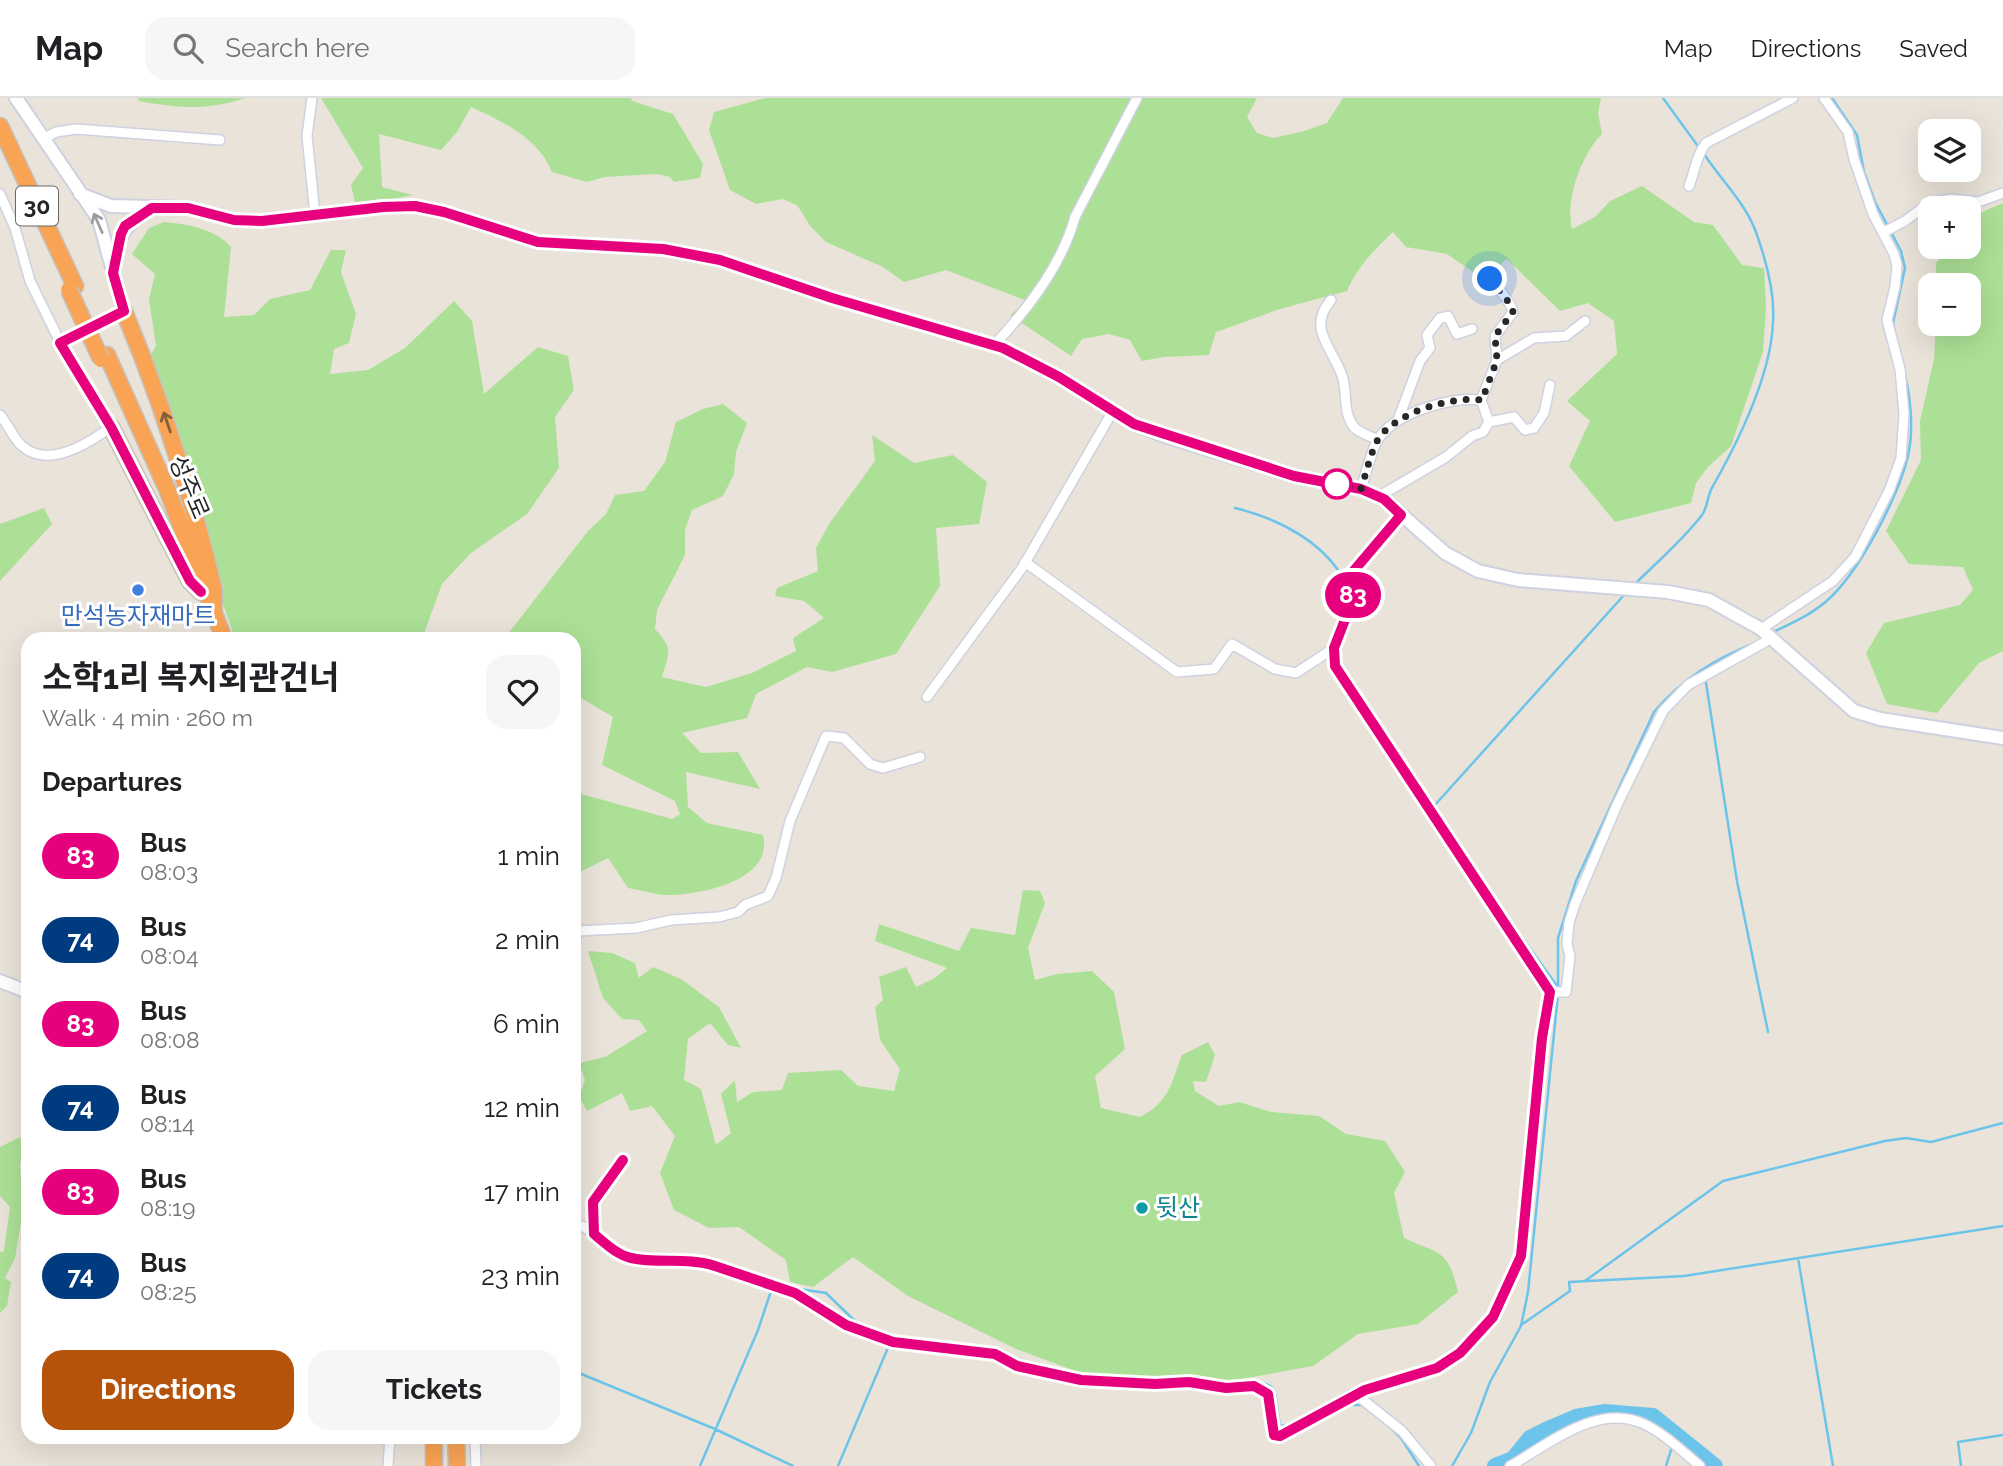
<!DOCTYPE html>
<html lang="en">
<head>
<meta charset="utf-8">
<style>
  :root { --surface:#fff; --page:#f6f6f6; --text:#202124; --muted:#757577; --line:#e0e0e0; --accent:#b45309 }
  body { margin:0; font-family:Raleway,"Noto Sans KR",sans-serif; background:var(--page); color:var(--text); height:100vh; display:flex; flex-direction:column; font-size:26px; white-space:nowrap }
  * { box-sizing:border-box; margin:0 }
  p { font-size:23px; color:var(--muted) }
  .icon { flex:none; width:38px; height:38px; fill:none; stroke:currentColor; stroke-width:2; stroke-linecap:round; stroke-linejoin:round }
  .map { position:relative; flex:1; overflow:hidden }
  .sheet { position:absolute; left:21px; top:534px; width:560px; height:812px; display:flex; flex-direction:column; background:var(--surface); border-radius:21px; box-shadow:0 7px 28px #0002 }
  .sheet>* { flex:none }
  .badge { padding:0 14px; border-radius:23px; font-size:24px; line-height:46px }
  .buttons { position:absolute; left:1918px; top:21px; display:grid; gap:14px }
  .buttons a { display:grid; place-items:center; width:63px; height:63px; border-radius:14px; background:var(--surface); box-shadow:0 7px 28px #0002; font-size:35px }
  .you { position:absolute; width:35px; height:35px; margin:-18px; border:5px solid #fff; border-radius:50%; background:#1a73e8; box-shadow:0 0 0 10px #1a73e833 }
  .map>.badge { position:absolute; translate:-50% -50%; box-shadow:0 0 0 4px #fff }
  h2 { padding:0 21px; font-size:26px; line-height:63px }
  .round { display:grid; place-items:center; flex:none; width:74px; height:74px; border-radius:21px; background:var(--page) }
  .head { display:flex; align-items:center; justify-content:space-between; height:119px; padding:0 21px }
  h1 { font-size:33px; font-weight:700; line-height:52px }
  .primary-button { display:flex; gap:14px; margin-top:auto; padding:14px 21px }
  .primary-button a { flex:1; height:80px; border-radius:21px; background:var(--accent); color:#fff; font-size:28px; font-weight:700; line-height:80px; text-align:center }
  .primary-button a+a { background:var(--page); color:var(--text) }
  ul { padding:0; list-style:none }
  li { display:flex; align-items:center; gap:21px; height:84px; padding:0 21px }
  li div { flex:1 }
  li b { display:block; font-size:26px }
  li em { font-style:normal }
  li .badge { min-width:77px; font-weight:700; text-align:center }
  header { display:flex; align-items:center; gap:42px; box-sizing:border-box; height:98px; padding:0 35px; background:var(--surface); border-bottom:2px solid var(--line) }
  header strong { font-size:33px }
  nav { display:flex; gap:38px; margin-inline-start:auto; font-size:24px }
  .search { width:490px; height:63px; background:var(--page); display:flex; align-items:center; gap:18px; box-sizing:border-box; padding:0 24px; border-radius:21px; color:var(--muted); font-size:26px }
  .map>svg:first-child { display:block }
  .green { fill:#ace096 }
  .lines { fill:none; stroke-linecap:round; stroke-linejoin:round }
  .stream { stroke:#6dc4ea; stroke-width:2.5 }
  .river { stroke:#6dc4ea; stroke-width:16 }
  .street-casing { stroke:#ced1e0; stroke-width:12 }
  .secondary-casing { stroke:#ced1e0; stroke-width:16 }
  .highway-casing { stroke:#c3c3c3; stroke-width:19 }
  .street { stroke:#fff; stroke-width:9 }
  .secondary { stroke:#fff; stroke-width:12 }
  .highway { stroke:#f9a354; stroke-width:16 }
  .highway-bridge-casing { stroke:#c3c3c3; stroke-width:19; stroke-linecap:butt }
  .highway-bridge { stroke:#f9a354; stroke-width:16 }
  .oneway { stroke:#9e9e9e }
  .oneway2 { stroke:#865f3b }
  .line-casing { stroke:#fff; stroke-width:16 }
  .line { stroke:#e6007e; stroke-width:10 }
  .walk { stroke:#272727; stroke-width:7; stroke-dasharray:0 12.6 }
  .stop-dot { fill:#fff; stroke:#e6007e; stroke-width:3.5 }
  .shop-dot { fill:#3f7fe0; stroke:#fff; stroke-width:2.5 }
  .culture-dot { fill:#0f9aa8; stroke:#fff; stroke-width:2.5 }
  .labels { text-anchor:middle; stroke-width:6; stroke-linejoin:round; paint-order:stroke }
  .shield { fill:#fff; stroke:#686868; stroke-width:2 }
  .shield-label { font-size:23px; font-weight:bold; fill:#272727 }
  .street-label { font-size:24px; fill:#272727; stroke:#fff }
  .shop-label { font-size:24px; fill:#366cbe; stroke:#fff }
  .culture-label { font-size:24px; fill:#0d838f; stroke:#fff; text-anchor:start }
</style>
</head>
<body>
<header>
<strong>Map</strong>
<div class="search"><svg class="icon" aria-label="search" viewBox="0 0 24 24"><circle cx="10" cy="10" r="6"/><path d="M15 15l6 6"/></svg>Search here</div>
<nav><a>Map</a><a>Directions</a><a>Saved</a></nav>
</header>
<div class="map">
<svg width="2003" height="1368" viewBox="0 0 2003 1368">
  <rect width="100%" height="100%" fill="#eae3d9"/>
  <path class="green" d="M137,0h108c-38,13 -68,10 -106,3z
    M321,0h310l1,3 41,13 30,50 -3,14 -26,4 -4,-5 -14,-3 -51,3 -18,5 -35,-10c-13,-34 -50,-51 -81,-65l-14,25 -16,18 -62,-16 3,53 31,8 -57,11 -5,-21 12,-17z
    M765,0h492l-10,19 10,16 16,5 31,-7 23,-8 16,-25h258l-3,15 4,21c-21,21 -37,66 -30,95l23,-12 15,-16 32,-15 52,36 19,3 29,40 22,3 2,41 -3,43 -32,94 -23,21 -12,16 -5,20 -76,19 -46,-56 21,-45 -23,-20 50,-47 -3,-33 -26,-18 -28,8 -53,-52 -24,20 -36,-25 -41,-7 -13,-15c-19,18 -36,35 -46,59l-67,18 -64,23 -7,23 -45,2 -22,4 -12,-21 -21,-6 -27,5 -11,17 -61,-41 17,-14 -81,-31 -42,12 -21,-15 -57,-25 -15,-15 -14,-22 -15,-6 -26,5 -26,-14 -21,-60 5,-18z
    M2003,105v448l-24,12 -42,50 -50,-9 -21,-51 18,-30 76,-18 13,-15 -10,-23 -54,-3 -23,-33 35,-71 -1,-39 14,-62 2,-35h33v-39h-33v-22l12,-16h21v-36l13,1z
    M164,124c23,2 52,7 67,25l-7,70 30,-2 16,-16 40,-9 21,-40h15l-5,22 15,42 -7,29 -15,6 -4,25 38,-4 37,-22 49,-47 18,20 12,73 54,-47 30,9 6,34 -19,27 4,51 -32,46 -56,39 -29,31 -20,55h-187l-39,-115 -49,-163 9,-15 -7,-47 6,-25 -23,-20 17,-26z
    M723,306l24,19 -11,29 -2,22 -11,22 -31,14 -7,20v25l-28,55 -2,19c19,21 14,23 7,48l44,10 46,-14 44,-22 -3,-13 31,-20 -20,-17 -29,-5 2,-8 41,-17 -2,-23 13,-24 46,-63 -3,-26 42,28 39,-8 34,27 -8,42 -43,4 4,58 -44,68 -64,18 -25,-5 -51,27 -9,24 -65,15 19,20 37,-1 22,37 -74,-17 2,35 19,16 56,12c11,44 -58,59 -92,60 -13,1 -30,-5 -43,-7l-20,-30 -34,17v-83l98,27 8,-5 -5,-13 -73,-36 11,-48 -39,-23v-55h-70l84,-108 18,-17 9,-19 29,-4 21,-29 11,-40 27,-13z
    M44,410l8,16 -52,57v-57z
    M1023,792l17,1 5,12 -17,45 7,32 22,-6 35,-3 22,21 11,57 -30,27 6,32 39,9c29,-15 31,-33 42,-62l26,-13 7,13 -9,27 -13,-1 2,10 24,15 20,-4 32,10 48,4 27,18 39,7 20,31 -11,21 10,45c37,17 44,11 54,54l-40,32 -60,10 -45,32 -83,15 -149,-8 -65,-24 -108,-53 -55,-39 -40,30 -23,-5 -4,-22 -47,-33 -30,1 -35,-18 -14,-37 15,-37 -23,-30 -22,5 -8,-18 -35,18 -8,-14 6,-17 -6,-17 26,-6 42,-26 -8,-11 -17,-1 -19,-21 -15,-47 24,2 23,10 4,15 14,-11 28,12 38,28 22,41 -13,-3 -18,-22 -22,16 -4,41 17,9 15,56 15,-12 -10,-39 14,-14 2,22 16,-10 29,-2 6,-17 53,-3 17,16 36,5 6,-22 -20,-29 -5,-33 8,-7 -4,-23 27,-10 10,20 17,-8 14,-11 -72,-27 4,-17 80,27 12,-23 44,7z
    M20,1039l3,12 -3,16 3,45 -8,48 -10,20 6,4 -4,24 -7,7v-61l4,-1 6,-44 -10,-11v-49z"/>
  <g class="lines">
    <path class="stream" d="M1663,0l37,51
      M1832,0l25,37 7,37 11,30 26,49 4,17 -12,55 2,11
      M1235,410c45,11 94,36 113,80
      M1635,486c22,-22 48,-44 67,-69 6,-8 5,-20 11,-29 26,-46 58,-110 60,-164 2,-27 -6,-58 -15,-84 -10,-33 -35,-55 -54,-84
      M1773,534c21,-10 42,-19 59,-36 30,-30 66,-99 76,-140 6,-28 3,-57 -4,-85
      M1338,555l17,-49
      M1338,562l10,18
      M1706,585l31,198 31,151
      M1360,598l74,110
      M1557,888l-44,-61 -79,-119 191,-212
      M1558,890v-50l18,-57 78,-169c28,-33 61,-53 101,-69
      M1798,1160l35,208
      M1585,1183l138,-100 162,-40 21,-3 25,4 72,-19
      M800,1191l26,4 34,33
      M1521,1227l49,-34 -1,-9 115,-6 319,-50
      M1000,1254l32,12 39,9
      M574,1273l141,58 78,37
      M1080,1278l85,3
      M1238,1286c44,-4 35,3 42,42l13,-2 57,-34 4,15h10
      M1388,1327l13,13 18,28
      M700,1368l58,-136 14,-42
      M838,1368l49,-116
      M1452,1368l19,-33 19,-51 31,-56 7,-34 30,-298
      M1666,1368l6,-19
      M1961,1368l-3,-24 45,-7"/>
    <path class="river" d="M1495,1368l18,-7 17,-21 20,-10 26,-11 29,-5 48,4 62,50"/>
    <defs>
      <path id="street" d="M312,0l-5,38 8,79
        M43,41l13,-7 20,-3 144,11
        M1689,88c6,-15 7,-30 17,-43l87,-45
        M0,96l15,34 15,53 36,73 45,73c-23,17 -63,42 -89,19 -9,-8 -14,-22 -22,-31
        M1884,134l21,-11 24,-18 22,-4 27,3 25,-9
        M1331,202c-26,30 5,51 12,79 4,15 0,35 11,48 5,6 16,9 24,13
        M60,245l64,-32
        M994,247c34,-36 68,-80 81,-128l62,-119
        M1497,262l37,-22 32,-2 19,-15
        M1398,322l22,-59 10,-13 -3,-13 13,-17 8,-2 9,18 15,-5
        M1489,324l25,-5 11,13 9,-2 10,-15 6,-28
        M1361,391c5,-15 9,-34 16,-48 16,-28 74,-45 104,-41
        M1375,396h8l63,-37 26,-21 11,-4 6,-10 -8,-22 16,-40 -2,-24 18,-24c-3,-14 -21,-27 -27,-45
        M1025,464l152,110 37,-3 18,-25 43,25 21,4 38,-25
        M1761,531l72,-48 22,-24 34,-66 12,-33 3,-44 -4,-45 -13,-49 8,-33 2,-22 -3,-11 -21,-40 -19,-55 -6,-27 -24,-34
        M927,599l95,-129 91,-157
        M574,841l4,-8 58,-3 35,-8 48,-3 19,-5 7,-7 23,-9 8,-18 14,-57 36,-85 18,2 26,26 13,4 37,-11
        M1550,894h16l4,-36 -3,-12 2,-21 6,-19 42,-99 46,-94 25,-26 84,-47
        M574,1126c22,4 34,29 57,34 26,6 56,-1 83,8l81,27 51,32 47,17 102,12 22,12 64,14 74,4 34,-2 37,6h36l6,5 4,10 2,32 6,1 85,-46 72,-21 38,-29 18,-23 28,-61 21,-218 8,-46 -215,-326 -1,-18 19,-49 -2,-25 50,-59
        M594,1136l-1,-32 30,-42
        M1358,1298l44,35 29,35
        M475,1339l1,29
        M388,1368l2,-29
        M1510,1368c38,-21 87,-64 134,-42 21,10 38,27 56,42"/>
      <path id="secondary" d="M16,0l83,122 25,91
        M80,96l31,12 77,2 46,12 28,1 121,-14 32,-1 29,6 94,30 125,7 57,11 112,38 171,50 56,29 75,47 31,12 129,40 67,13 23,10 61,54 33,18 40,9 150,12 41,8 52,29 93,82 26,8 123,19
        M114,170c7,-38 6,-38 38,-60
        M0,883l28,11"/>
      <path id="highway" d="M0,28l75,160
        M124,213c38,91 67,183 90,279v17
        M107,257l60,134 57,150
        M111,329l79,154 11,11
        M456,1339l1,29
        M434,1368v-29"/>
    </defs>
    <use href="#street" class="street-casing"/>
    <use href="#secondary" class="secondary-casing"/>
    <use href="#highway" class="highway-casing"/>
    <use href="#street" class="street"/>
    <use href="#secondary" class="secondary"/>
    <use href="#highway" class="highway"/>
    <defs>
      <path id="highway-bridge" d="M69,192l32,69"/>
    </defs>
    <use href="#highway-bridge" class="highway-bridge-casing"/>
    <use href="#highway-bridge" class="highway-bridge"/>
  </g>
  <defs><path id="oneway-shaft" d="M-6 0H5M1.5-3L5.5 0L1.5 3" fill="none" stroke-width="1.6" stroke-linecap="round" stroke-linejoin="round" transform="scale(1.75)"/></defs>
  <use class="oneway" href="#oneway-shaft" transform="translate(98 125) rotate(-114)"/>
  <use class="oneway2" href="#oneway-shaft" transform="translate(167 324) rotate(-109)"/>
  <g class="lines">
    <defs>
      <path id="line" d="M201,494l-11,-11 -79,-154 -51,-84 64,-32 -11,-38 8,-39 4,-8 27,-18h36l46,12 28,1 121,-14 32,-1 29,6 94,30 125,7 57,11 112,38 171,50 56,29 75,47 160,52 67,13 23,10 17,16 -50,59 2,25 -19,49 1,18 215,326 -8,46 -21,218 -28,61 -33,36 -23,15 -72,22 -85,46 -6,-1 -6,-41 -14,-8 -28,2 -37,-6 -34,2 -74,-4 -64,-14 -22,-12 -102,-12 -47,-17 -51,-32 -80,-27c-28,-9 -57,-2 -84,-8 -14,-3 -26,-15 -37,-24l-1,-32 30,-42"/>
    </defs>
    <use href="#line" class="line-casing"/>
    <use href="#line" class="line"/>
    <path class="walk" d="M1337,386l24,5c5,-15 9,-34 16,-48 16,-28 74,-45 105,-41l15,-40 -2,-24 18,-24 -2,-7 -21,-26"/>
  </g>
  <circle class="stop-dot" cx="1337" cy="386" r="14"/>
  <circle class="shop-dot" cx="138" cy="492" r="7"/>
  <circle class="culture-dot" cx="1142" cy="1110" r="7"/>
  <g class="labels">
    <rect class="shield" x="16" y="88.5" width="42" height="39" rx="5"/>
    <g class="shield-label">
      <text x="37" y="116">30</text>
    </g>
    <g class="street-label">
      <text transform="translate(189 389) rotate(67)" y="8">성주로</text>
    </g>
    <g class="shop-label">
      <text x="138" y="526">만석농자재마트</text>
    </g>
    <g class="culture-label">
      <text x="1156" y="1118">뒷산</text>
    </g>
  </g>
</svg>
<div class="buttons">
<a><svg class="icon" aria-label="layers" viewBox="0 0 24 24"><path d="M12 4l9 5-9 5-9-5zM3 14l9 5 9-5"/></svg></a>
<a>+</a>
<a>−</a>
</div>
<div class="you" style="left:1490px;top:181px"></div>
<b class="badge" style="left:1353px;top:497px;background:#e6007e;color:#fff">83</b>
<section class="sheet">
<div class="head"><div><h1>소학1리 복지회관건너</h1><p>Walk · 4 min · 260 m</p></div><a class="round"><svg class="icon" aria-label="heart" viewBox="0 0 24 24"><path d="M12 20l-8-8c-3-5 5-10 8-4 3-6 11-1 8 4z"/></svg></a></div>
<h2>Departures</h2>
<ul>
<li><span class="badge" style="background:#e6007e;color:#fff">83</span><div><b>Bus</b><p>08:03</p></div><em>1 min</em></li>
<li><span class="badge" style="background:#003b80;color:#fff">74</span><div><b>Bus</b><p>08:04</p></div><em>2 min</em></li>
<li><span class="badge" style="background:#e6007e;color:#fff">83</span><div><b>Bus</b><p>08:08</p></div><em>6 min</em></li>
<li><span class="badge" style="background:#003b80;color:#fff">74</span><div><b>Bus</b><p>08:14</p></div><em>12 min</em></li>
<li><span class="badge" style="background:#e6007e;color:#fff">83</span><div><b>Bus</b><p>08:19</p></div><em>17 min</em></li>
<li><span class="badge" style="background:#003b80;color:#fff">74</span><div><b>Bus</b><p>08:25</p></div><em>23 min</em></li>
</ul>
<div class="primary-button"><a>Directions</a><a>Tickets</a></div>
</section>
</div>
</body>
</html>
